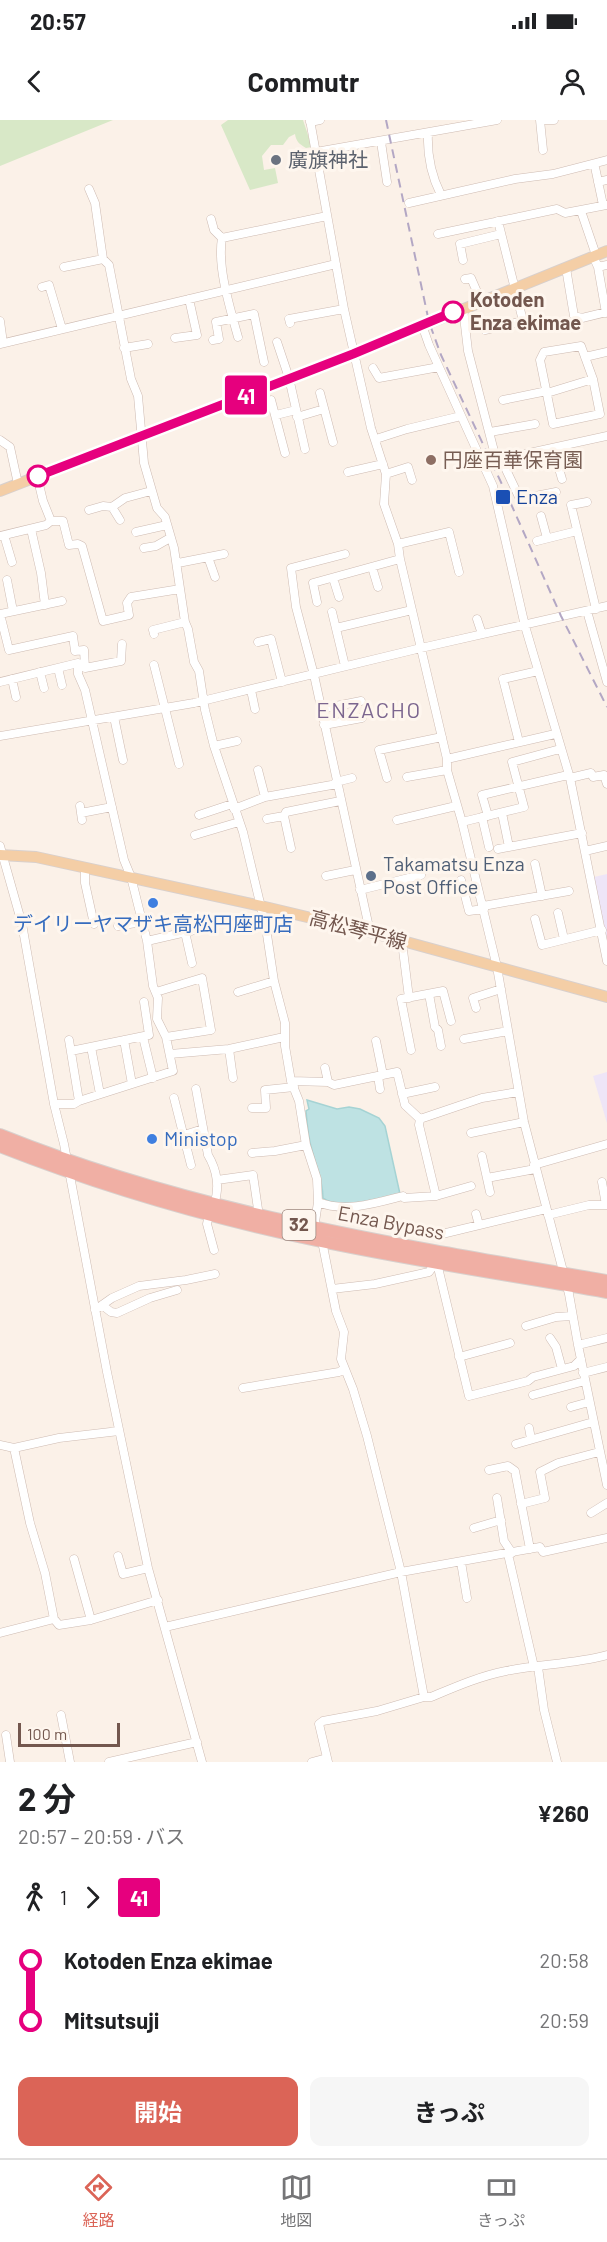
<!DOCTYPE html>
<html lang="ja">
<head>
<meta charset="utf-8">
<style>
  :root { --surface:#fff; --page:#f6f6f6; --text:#202124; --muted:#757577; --line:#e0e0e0; --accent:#db6457 }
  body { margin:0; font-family:Barlow,"Noto Sans JP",sans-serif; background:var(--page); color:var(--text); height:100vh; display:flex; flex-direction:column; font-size:22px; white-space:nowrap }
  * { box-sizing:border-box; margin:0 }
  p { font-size:20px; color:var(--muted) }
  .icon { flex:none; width:33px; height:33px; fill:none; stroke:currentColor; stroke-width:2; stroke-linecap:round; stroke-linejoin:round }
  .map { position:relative; height:1642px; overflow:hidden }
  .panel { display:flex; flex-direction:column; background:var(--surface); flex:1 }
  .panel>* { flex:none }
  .badge { padding:0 12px; border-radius:4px; font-size:21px; line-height:39px }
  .scale { position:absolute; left:18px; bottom:15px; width:102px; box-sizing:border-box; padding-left:6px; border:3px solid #73574e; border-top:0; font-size:16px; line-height:21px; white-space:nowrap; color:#73574e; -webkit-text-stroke:4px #fef6ee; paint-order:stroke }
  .map>.badge { position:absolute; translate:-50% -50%; box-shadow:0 0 0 3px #fff }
  .legs { display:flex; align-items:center; gap:9px; height:66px; padding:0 18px; font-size:20px }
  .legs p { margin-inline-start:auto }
  .summary { display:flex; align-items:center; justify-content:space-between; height:102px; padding:0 18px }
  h1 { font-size:33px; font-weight:700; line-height:45px }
  .primary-button { display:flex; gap:12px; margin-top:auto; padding:12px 18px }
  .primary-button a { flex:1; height:69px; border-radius:12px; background:var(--accent); color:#fff; font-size:24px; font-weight:700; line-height:69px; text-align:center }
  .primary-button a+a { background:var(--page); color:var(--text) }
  ul { padding:0 18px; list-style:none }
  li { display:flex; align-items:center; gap:21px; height:60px; font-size:22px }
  li i { display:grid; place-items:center; width:9px; height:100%; margin:0 8px; background:currentColor }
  li i::after { content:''; width:15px; height:15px; margin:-8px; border:4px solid; border-radius:50%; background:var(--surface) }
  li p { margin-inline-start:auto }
  li:first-child i { background:linear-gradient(#0000 50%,currentColor 0) }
  li:last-child i { background:linear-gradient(currentColor 50%,#0000 0) }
  .status { display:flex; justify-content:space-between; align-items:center; height:42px; padding:0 30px; background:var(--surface); direction:ltr }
  .status svg { height:16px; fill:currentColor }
  header { display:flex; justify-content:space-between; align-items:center; height:78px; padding:0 18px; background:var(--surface); font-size:27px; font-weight:700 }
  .tab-bar { display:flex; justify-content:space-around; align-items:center; height:84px; border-top:2px solid var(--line); background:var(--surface); font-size:16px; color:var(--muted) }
  .tab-bar a { display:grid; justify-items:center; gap:3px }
  .tab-bar .on { color:var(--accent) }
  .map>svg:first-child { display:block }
  .education { fill:#eee5f7 }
  .green { fill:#d8e8c7 }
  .water { fill:#bee2e3; stroke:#a5d3d4; stroke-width:1.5 }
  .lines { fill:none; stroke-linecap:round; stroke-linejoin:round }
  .minor-casing { stroke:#cebbb2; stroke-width:9 }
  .major-casing { stroke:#d8d0cd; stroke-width:12 }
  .highway-casing { stroke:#d8d0cd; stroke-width:14 }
  .minor { stroke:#fff; stroke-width:8 }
  .major { stroke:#f4cea6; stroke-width:10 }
  .highway { stroke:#f0afa4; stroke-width:12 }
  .rail { stroke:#b3a7c4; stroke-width:2; stroke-dasharray:9 6; stroke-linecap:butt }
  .line-1-casing { stroke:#fff; stroke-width:14 }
  .line-1 { stroke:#e6007e; stroke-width:9 }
  .worship-dot { fill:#6b7280; stroke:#fef6ee; stroke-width:2 }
  .stop-1-dot { fill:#fff; stroke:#e6007e; stroke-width:3 }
  .education-dot { fill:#8d6e63; stroke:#fef6ee; stroke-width:2 }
  .transit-dot { fill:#1a4fb4; stroke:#fef6ee; stroke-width:2 }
  .service-dot { fill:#5c6f8a; stroke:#fef6ee; stroke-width:2 }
  .shop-dot { fill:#3f7fe0; stroke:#fef6ee; stroke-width:2 }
  .labels { text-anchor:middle; stroke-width:6; stroke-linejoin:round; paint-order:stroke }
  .shield { fill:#fef6ee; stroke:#9d877e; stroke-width:1.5 }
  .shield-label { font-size:18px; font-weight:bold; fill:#73574e }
  .worship-label { font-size:20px; fill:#5b616d; stroke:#fef6ee; text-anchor:start }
  .stop-label { font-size:20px; font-weight:bold; fill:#73574e; stroke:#fef6ee; text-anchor:start }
  .education-label { font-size:20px; fill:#785e54; stroke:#fef6ee; text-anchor:start }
  .transit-label { font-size:20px; fill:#164399; stroke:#fef6ee; text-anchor:start }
  .service-label { font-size:20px; fill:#4e5e75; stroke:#fef6ee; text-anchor:start }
  .shop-label { font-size:20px; fill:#366cbe; stroke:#fef6ee }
  .street-label { font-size:20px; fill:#73574e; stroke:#fef6ee }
  .quarter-label { font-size:22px; letter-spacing:1.5px; fill:#7c668f; stroke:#fef6ee }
</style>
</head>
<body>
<div class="status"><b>20:57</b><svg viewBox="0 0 49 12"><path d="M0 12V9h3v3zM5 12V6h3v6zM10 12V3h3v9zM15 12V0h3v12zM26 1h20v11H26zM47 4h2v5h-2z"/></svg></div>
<header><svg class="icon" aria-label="back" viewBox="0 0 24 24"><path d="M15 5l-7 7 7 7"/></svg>Commutr<svg class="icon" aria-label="person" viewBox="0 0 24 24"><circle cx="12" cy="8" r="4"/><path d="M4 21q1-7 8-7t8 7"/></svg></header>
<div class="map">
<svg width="607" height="1642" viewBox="0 0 607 1642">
  <rect width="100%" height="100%" fill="#fbf1e8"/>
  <path class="education" d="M607,754v72l-13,-69z
    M607,952v51l-14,-47z"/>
  <path class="green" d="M0,0h113l-113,46z
    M228,0h75l9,27 -6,1c-7,-4 -10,-7 -11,-14l-6,3 -6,8h-12l-9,11 2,14 11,-2 3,15 -28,7 -29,-65z"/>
  <path class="water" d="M307,980l30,9 12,-2 11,2 19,9 6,8 15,68c-23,5 -56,18 -77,4 0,-18 -7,-31 -11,-48 -4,-13 -5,-26 -6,-39l3,-2z"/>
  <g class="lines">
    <defs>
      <path id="minor" d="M310,0l34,189 27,119 15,46 -2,30 14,40 2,15 47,200v11l15,52 35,145 27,155 45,172 9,51 29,140
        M540,0l3,30
        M546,0h8
        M310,2l10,-2
        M428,13c-1,22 3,42 13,62
        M381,22l6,40
        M316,32l181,-32
        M595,47l8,38
        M598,62l9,-2
        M89,69l6,14 8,56 6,6 22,114 7,17 6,67 13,45 8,9 9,31 11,74 3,7 6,33 5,9 6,39 9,36 29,86 23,96 8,53 11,42v23l6,35 8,20 7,44 11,34 1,23 -4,27 8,12 14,70 8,21 -3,27 12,30 14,47 34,136 23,125 -47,14 -54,10 -4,3 9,38
        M409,83l106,-24 38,-5 54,-14
        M581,91l15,44
        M211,99l3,11 8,8
        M438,114l119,-25 8,4 42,-8
        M593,136l5,11 8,46
        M463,140l-3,-16 41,-10
        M64,147l39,-8
        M598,147l9,-2
        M566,148l8,48 8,2 25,-6
        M465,159l6,-1 10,23
        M42,167l7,-2 13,44
        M463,188l5,43 27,104 6,4 19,40 36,-7
        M0,201l3,22
        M290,203l-1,-4 55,-10
        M422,205l7,20 64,141 32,140 45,152 37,183
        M485,210l38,-9 -25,-100
        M238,217c-8,-29 -21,-70 -16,-99l105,-22
        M175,218l22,-3 -8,-36
        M213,220l6,-1 -3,-17 38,-8 10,48
        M277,222l12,36 16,71
        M0,224l336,-80
        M581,226l12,33 7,35 -47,10 -13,-64 4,-8z
        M124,228l24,-4
        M585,237l22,-5
        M373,248l6,10 60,-11
        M320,273l13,49
        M547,273l46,-14
        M271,280l14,53
        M503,280l44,-9
        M276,295l20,-5
        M297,297l27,-8
        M490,312l45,-8
        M376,319l31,-10 54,-13
        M0,320l10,7 8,37
        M553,328l9,31
        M501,339l106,-23
        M348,352l35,-8
        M386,354l22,-7 4,13
        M37,356l6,25 8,20
        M587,382l-16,3 25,104
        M112,387l13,-9 26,-7
        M89,390l14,-4 9,1 8,13
        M541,396l6,22
        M31,409l10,44 4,32
        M136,412l31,-7
        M4,415l8,27
        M0,416l46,-11 5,-4h12l6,24 9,-1 4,2 21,75 26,-6 -2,-12 4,-6 49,-8
        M537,421l40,-10
        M398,424l51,-12 10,40
        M144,428l12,-2 14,-8
        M345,434l-54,14 5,39 18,68 56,257
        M208,437l7,20
        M178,443l46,-9
        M372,447l6,20
        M333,458l6,19
        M7,460l6,31
        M317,482l-4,-19 87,-24
        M587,491l20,71
        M332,492l13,54
        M0,494l9,36 64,-14 2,15 9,-1 1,18 36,-7 1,-17
        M0,494l62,-13
        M477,499l5,15
        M336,508l76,-18
        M154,514l-1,-4 32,-8
        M258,522l13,-3 11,43
        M154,545l25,99
        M58,548l4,17
        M40,552l4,16
        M12,559l4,18
        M0,562l78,-19v11l7,16 39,170 7,17 16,64 6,45 5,12 -1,21 9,18 7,34 -94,30 -5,3h-20
        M251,570l4,19
        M321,589l40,-8
        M114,597l9,43
        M324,605l38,-7
        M0,616l194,-33 227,-55 186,-42
        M519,622l-16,-63 35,-8
        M214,626l23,-5
        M447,639l108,-25
        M258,650l7,27
        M407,657l40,-7
        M387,658l-8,-28 63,-13
        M570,658l21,-5 2,4 11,-2 3,9
        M336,662l16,-4
        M80,686l2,14
        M234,689l31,-12 72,-13
        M81,693l31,-6
        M502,693l7,34
        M199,695l33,-11
        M488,696l-6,-21 86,-20
        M482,697l7,30
        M267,699l17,-3
        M397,700l59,-14
        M462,702l62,-15 -12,-45 48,-13
        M195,715l44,-13
        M0,726l22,78 32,180 10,40 43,228 41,196 54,194
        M291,728l-7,-32 2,-4 54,-11
        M498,729l84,-16
        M585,731l22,-5
        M535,744l7,32
        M85,747v16l9,41
        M326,756l29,-6
        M461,760l8,31 15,-2
        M360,770l61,-15
        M483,786l86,-15
        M558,793l6,26
        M535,799l7,26 60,-15
        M118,806l23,-4
        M185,812l7,31
        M147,821l52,-12
        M402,822l7,56
        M156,872l46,-14 9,52 -45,7
        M238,872l36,-11
        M429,874l6,33 3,3 3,16
        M476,888l-3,-10 28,-9
        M143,917l10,41
        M464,919l44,-8
        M69,920l10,61
        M124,920l8,44
        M376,921l7,34
        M91,927l9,47
        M229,929l4,29
        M411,930l-10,-51 42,-8 8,30
        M71,931l78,-16 -5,-33
        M170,934l59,-5 55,-12
        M325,948l3,14
        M378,956l2,13
        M291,961l37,1 6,3 63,-13 8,33 15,14 -1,6 17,71
        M196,969l12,66c9,15 12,33 6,49
        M402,974l33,-7
        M174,978l17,67
        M252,988h14l-1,-18 29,-3
        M420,999l62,-21 36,-6
        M471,1013l53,-11
        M184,1015l19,-6
        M252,1033l23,-2 31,-6
        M482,1036l8,36
        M534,1045l73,-21
        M487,1058l48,-9
        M217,1060l36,-5 6,41
        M602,1062l4,23
        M318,1082c27,11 58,1 85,-6l1,2 32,-2 35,-10
        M209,1094l-2,10 7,26
        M476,1094l3,11
        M548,1095l41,-10h18
        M442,1114l104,-25
        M436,1139l33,137 59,-15 5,-4 41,-11 7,-7
        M332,1169l43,-5 54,-12 7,-10
        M102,1185l9,7 6,1 33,-15 27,-8
        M95,1190l17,-12 27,-12 47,-6 29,-6
        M526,1206l30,-9 16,-1
        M550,1218l6,9 6,22
        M578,1225l29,-7
        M459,1237l51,-14
        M583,1253l24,-6
        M243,1268l96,-16 5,-3
        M533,1275l52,-14
        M571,1287l18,-5
        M529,1308l2,11
        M516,1324l77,-22
        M0,1325l14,3 16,75 15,50 9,46 5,6 32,-5 67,-20
        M14,1328l45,-10 60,-7
        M489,1350l19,-4 7,5 15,78
        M497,1378l7,43 8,12
        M521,1384l24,-6 -5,-26 18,-9 41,-11
        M591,1393l16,-10
        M474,1408l27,-8
        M508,1434l26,113
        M118,1436l5,18 25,-6
        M74,1439l17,61
        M461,1442l6,36
        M165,1507l236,-55 139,-25 3,5 64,-14
        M0,1513l54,-14
        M538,1547l6,43 13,52
        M424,1577h7c24,-10 49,-21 75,-26 33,-7 68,-7 101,-16
        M61,1595l9,47
        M6,1615l4,27
        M109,1642l88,-20
        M312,1642l15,-4"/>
      <path id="major" d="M0,371l353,-137 254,-103
        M0,735l36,2 225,49 109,26 237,65"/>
      <path id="highway" d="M0,1015c194,78 401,111 607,146
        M0,1026c104,41 212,72 321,95 95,20 191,34 286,51"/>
    </defs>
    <use href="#minor" class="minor-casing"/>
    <use href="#major" class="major-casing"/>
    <use href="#highway" class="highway-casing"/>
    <use href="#minor" class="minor"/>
    <use href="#major" class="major"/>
    <use href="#highway" class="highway"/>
    <path class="rail" d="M386,0l43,202 12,33 66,140 54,121 46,91"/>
  </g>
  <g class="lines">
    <defs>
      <path id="line-1" d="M38,356l315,-122 100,-42"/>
    </defs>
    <use href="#line-1" class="line-1-casing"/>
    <use href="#line-1" class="line-1"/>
  </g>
  <circle class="worship-dot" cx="276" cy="40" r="6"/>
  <g class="stop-1-dot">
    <circle cx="453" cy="192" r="10"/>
    <circle cx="38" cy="356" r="10"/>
  </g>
  <circle class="education-dot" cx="431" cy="340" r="6"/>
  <rect class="transit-dot" x="495" y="369" width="16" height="16" rx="3"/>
  <circle class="service-dot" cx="371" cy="756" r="6"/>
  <g class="shop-dot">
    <circle cx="153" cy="783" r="6"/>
    <circle cx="152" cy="1019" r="6"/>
  </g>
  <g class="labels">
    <rect class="shield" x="282.5" y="1090" width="33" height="30" rx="4.5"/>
    <g class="shield-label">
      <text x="299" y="1111">32</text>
    </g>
    <g class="worship-label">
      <text x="288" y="47">廣旗神社</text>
    </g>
    <g class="stop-label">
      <text x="470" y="187">Kotoden<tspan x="470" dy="23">Enza ekimae</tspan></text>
    </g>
    <g class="education-label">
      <text x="443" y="347">円座百華保育園</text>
    </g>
    <g class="transit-label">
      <text x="516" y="384">Enza</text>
    </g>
    <g class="service-label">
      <text x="383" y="751">Takamatsu Enza<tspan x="383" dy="23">Post Office</tspan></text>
    </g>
    <g class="shop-label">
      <text x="153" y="811">デイリーヤマザキ高松円座町店</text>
      <text x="164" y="1026" text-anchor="start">Ministop</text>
    </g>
    <g class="street-label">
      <text transform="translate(358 810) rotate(15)" y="7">高松琴平線</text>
      <text transform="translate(391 1103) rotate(11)" y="7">Enza Bypass</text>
    </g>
    <g class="quarter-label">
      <text x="369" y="598">ENZACHO</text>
    </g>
  </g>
</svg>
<div class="scale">100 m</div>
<b class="badge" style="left:246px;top:275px;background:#e6007e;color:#fff">41</b>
</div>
<section class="panel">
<div class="summary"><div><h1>2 分</h1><p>20:57 – 20:59 · バス</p></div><b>¥260</b></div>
<div class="legs"><svg class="icon" aria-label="walk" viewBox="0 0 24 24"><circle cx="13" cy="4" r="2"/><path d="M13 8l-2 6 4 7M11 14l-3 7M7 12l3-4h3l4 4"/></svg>1<svg class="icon" aria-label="forward" viewBox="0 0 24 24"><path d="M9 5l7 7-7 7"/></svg><b class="badge" style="background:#e6007e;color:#fff">41</b></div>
<ul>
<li><i style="color:#e6007e"></i><b>Kotoden Enza ekimae</b><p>20:58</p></li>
<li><i style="color:#e6007e"></i><b>Mitsutsuji</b><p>20:59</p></li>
</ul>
<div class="primary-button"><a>開始</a><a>きっぷ</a></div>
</section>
<nav class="tab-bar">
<a class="on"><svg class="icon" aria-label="directions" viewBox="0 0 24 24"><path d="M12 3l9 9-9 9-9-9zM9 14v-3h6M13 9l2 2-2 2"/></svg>経路</a>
<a><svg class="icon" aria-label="map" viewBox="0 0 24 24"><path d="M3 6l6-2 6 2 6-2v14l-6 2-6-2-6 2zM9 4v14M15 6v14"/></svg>地図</a>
<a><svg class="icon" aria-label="tickets" viewBox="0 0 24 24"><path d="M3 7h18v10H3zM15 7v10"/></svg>きっぷ</a>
</nav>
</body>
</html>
